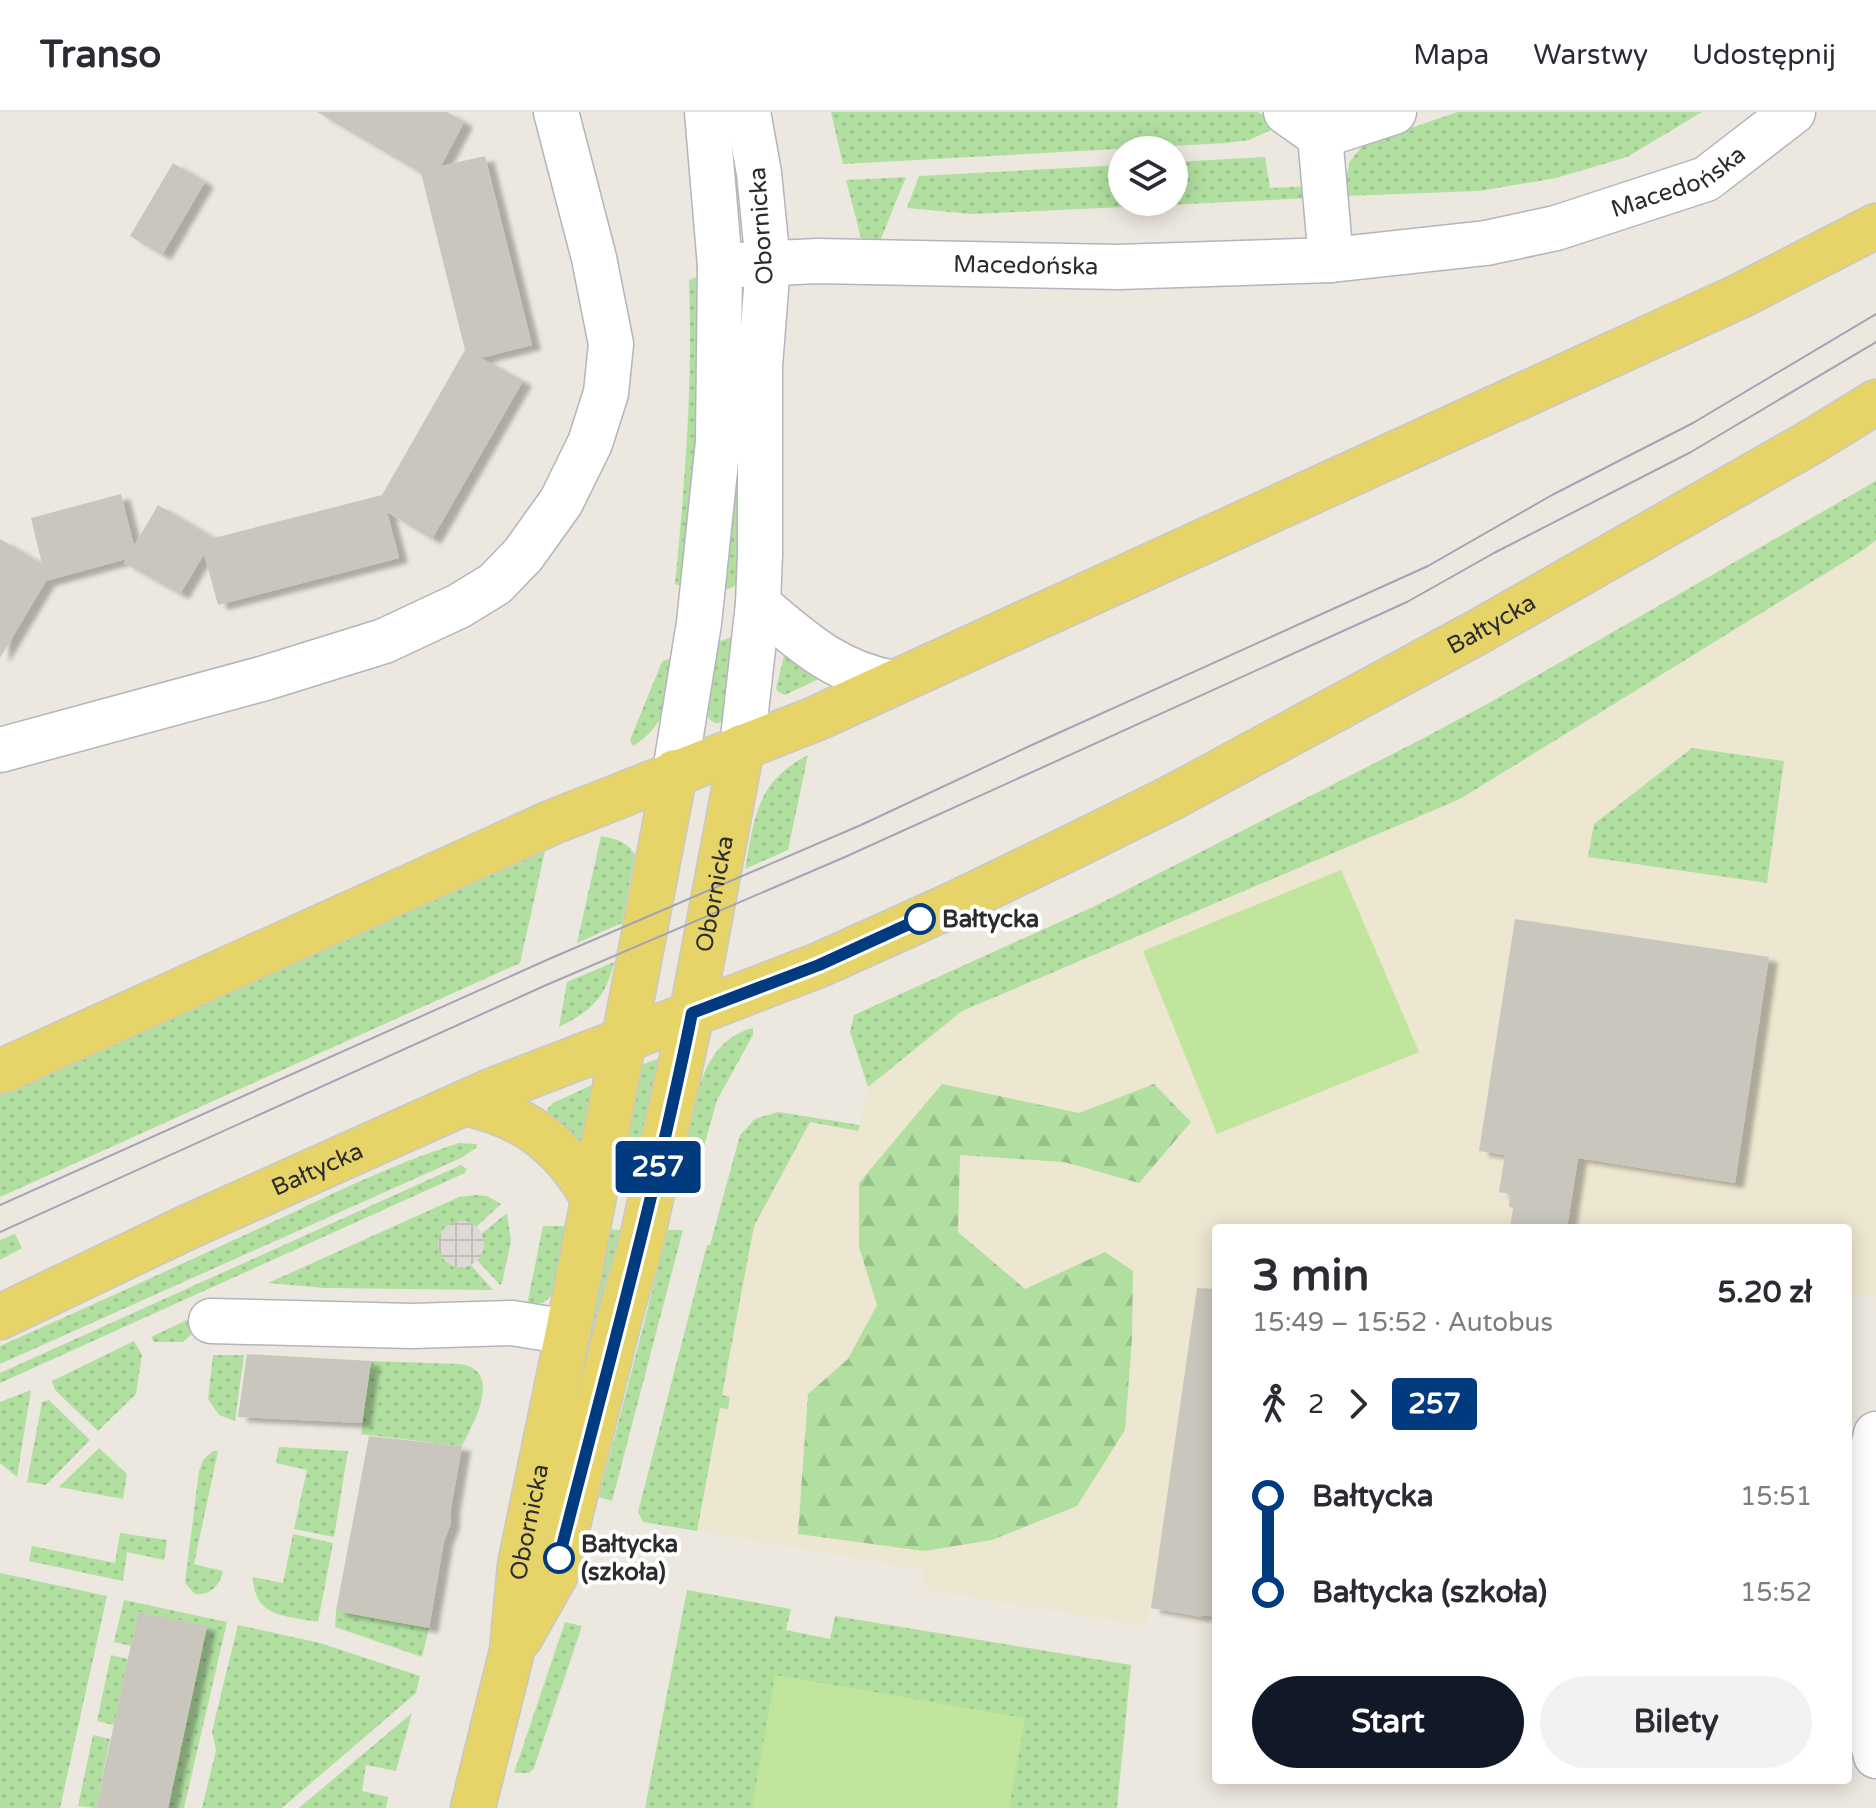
<!DOCTYPE html>
<html lang="pl">
<head>
<meta charset="utf-8">
<style>
  :root { --surface:#fff; --page:#f2f2f3; --text:#2b2b33; --muted:#7c7c81; --line:#e1e1e2; --accent:#111827 }
  body { margin:0; font-family:"Varela Round",sans-serif; background:var(--page); color:var(--text); height:100vh; display:flex; flex-direction:column; font-size:30px; white-space:nowrap }
  * { box-sizing:border-box; margin:0 }
  p { font-size:26px; color:var(--muted) }
  .icon { flex:none; width:44px; height:44px; fill:none; stroke:currentColor; stroke-width:2; stroke-linecap:round; stroke-linejoin:round }
  .map { position:relative; flex:1; overflow:hidden }
  .details { position:absolute; left:1212px; top:1112px; width:640px; height:560px; display:flex; flex-direction:column; background:var(--surface); border-radius:8px; box-shadow:0 4px 20px #0003 }
  .details>* { flex:none }
  .badge { padding:0 16px; border-radius:6px; font-size:28px; line-height:52px }
  .fabs { position:absolute; left:1108px; top:24px; display:grid; gap:16px }
  .fabs a { display:grid; place-items:center; width:80px; height:80px; border-radius:50%; background:var(--surface); box-shadow:0 4px 20px #0003; font-size:40px }
  .map>.badge { position:absolute; translate:-50% -50%; box-shadow:0 0 0 4px #fff }
  .legs { display:flex; align-items:center; gap:12px; height:88px; padding:0 40px; font-size:26px }
  .legs p { margin-inline-start:auto }
  .headline { display:flex; align-items:center; justify-content:space-between; height:136px; padding:0 40px }
  h1 { font-size:44px; font-weight:700; line-height:60px }
  .primary-button { display:flex; gap:16px; margin-top:auto; padding:16px 40px }
  .primary-button a { flex:1; height:92px; border-radius:48px; background:var(--accent); color:#fff; font-size:32px; font-weight:700; line-height:92px; text-align:center }
  .primary-button a+a { background:var(--page); color:var(--text) }
  ul { padding:0 40px; list-style:none }
  li { display:flex; align-items:center; gap:28px; height:96px; font-size:30px }
  li i { display:grid; place-items:center; width:12px; height:100%; margin:0 10px; background:currentColor }
  li i::after { content:''; width:20px; height:20px; margin:-10px; border:6px solid; border-radius:50%; background:var(--surface) }
  li p { margin-inline-start:auto }
  li:first-child i { background:linear-gradient(#0000 50%,currentColor 0) }
  li:last-child i { background:linear-gradient(currentColor 50%,#0000 0) }
  header { display:flex; align-items:center; gap:48px; box-sizing:border-box; height:112px; padding:0 40px; background:var(--surface); border-bottom:2px solid var(--line) }
  header strong { font-size:38px }
  nav { display:flex; gap:44px; margin-inline-start:auto; font-size:28px }
  .map>svg:first-child { display:block }
  .education { fill:#ede6d0 }
  .green { fill:url(#green-dots) }
  .forest { fill:url(#forest-firs) }
  .pitch { fill:#c1e59c }
  .plaza { fill:url(#plaza-grid) }
  .building { fill:#c8c6bd; filter:url(#shadow) }
  .lines { fill:none; stroke-linecap:round; stroke-linejoin:round }
  .minor-casing { stroke:#b3b4be; stroke-width:47 }
  .major-casing { stroke:#c8c8c8; stroke-width:47 }
  .minor { stroke:#fff; stroke-width:44 }
  .major { stroke:#e7d469; stroke-width:44 }
  .tram { stroke:#a2a3b5; stroke-width:2 }
  .line-1-casing { stroke:#fff; stroke-width:18 }
  .line-1 { stroke:#003b80; stroke-width:12 }
  .stop-1-dot { fill:#fff; stroke:#003b80; stroke-width:4 }
  .labels { text-anchor:middle; stroke-width:8; stroke-linejoin:round; paint-order:stroke }
  .street-label { font-size:24px; fill:#2c2c2c; stroke:#fff }
  .stop-label { font-size:24px; font-weight:bold; fill:#2c2c2c; stroke:#fff; text-anchor:start }
</style>
</head>
<body>
<header>
<strong>Transo</strong>
<nav><a>Mapa</a><a>Warstwy</a><a>Udostępnij</a></nav>
</header>
<div class="map">
<svg width="1876" height="1696" viewBox="0 0 1876 1696">
  <defs>
    <pattern id="green-dots" width="8" height="8" patternUnits="userSpaceOnUse" patternTransform="scale(2)"><rect width="8" height="8" fill="#b1dfa0"/><path d="M2 2h.1M6 6h.1" fill="none" stroke="#98c08a" stroke-width="1.8" stroke-linecap="round"/></pattern>
    <pattern id="forest-firs" width="22" height="20" patternUnits="userSpaceOnUse" patternTransform="scale(2)"><rect width="22" height="20" fill="#b1dfa0"/><path d="M5 1l3.5 6h-7zM16 11l3.5 6h-7z" fill="#98c08a"/></pattern>
    <pattern id="plaza-grid" width="8" height="8" patternUnits="userSpaceOnUse" patternTransform="scale(2)"><rect width="8" height="8" fill="#dddad6"/><path d="M0 4h8M4 0v8" fill="none" stroke="#bebbb8"/></pattern>
    <filter id="shadow"><feDropShadow dx="9" dy="5" stdDeviation="2" flood-color="#0004"/></filter>
  </defs>
  <rect width="100%" height="100%" fill="#ece8df"/>
  <path class="education" d="M1876,428v757l-28,-4v-65h-632v389l-13,-2 -3,9 -13,-2v-8l-37,-6 -4,18 -224,-37 3,-19 -228,-39 23,-123 8,1 2,-12 -8,-2 32,-170 56,-103 48,9 10,-44 94,-76 498,-212 405,-250z"/>
  <path class="green" d="M831,0h427l24,13 -33,15 -23,3 -383,21z
    M1458,0h244l-75,45 -71,21 -77,13 -134,5 1,-17 4,-18 14,-17z
    M1265,45l5,31 40,-2 2,12 -340,16 -65,-6 12,-32 203,-11v37h52v-40z
    M906,65l-26,64 -19,-3 -15,-58z
    M697,165l2,1 -1,139 -13,170 -10,-3c10,-101 18,-202 14,-304z
    M741,343l5,126 -21,9 11,-129z
    M1876,369v59l-11,9 -405,250 -498,212 -94,76 -18,-55 4,-17 241,-109 323,-165 71,-38z
    M741,522l-17,87c-8,3 -11,3 -16,-4l9,-75z
    M786,536l39,28 -40,19 -8,-4 -1,-3z
    M677,544c-7,39 -8,67 -44,90l-3,-6 31,-76 2,-3z
    M1692,636l92,13 -17,122 -179,-26 6,-33z
    M808,643l-20,95 -43,19c10,-53 11,-87 63,-114z
    M601,724c15,3 26,5 34,19l-13,68 -45,20z
    M545,739l-25,112 -520,234v-101z
    M614,850c-8,36 -23,49 -55,65l8,-45z
    M753,916v7l-36,65 -16,57c-4,9 -9,13 -19,16 9,-49 12,-131 71,-145z
    M660,946l-25,112 -19,-1 25,-104z
    M594,972l-9,63 -39,-30 2,-9 5,-5z
    M778,1000l82,13 -2,6 -48,-9 -56,104 -32,169 8,2 -2,12 -8,-1 -23,123 -54,-9 -5,-10 69,-267h3l30,-110 15,-16z
    M459,1031l18,1 -1,4 -15,10 -461,206v-18c88,-39 175,-79 262,-119 64,-30 129,-63 197,-84z
    M461,1053l6,4 -2,4 -465,210v-10z
    M476,1083l11,1 14,8 -25,23 -6,-4 -26,37c8,7 18,9 27,5l22,25 -168,-2 -57,-5 191,-86z
    M507,1101l4,28 -9,42 -2,2 -23,-25c5,-6 7,-19 4,-26z
    M543,1114h25l-13,67 -12,10 -16,2z
    M602,1117l20,1 -54,198z
    M668,1118h15l-71,271 -13,-4z
    M15,1122l7,14 -22,12v-20z
    M231,1187l18,2 -36,14 -30,27h-29l-3,-5z
    M134,1229l8,14 -6,39 -38,37 -43,-41 -3,-9z
    M213,1243h31l-9,66 -16,-6 -11,-16z
    M371,1249l88,3c45,5 15,59 3,82l-101,-12z
    M31,1278l-14,87 -17,-14v-61z
    M49,1288l41,40 -44,45 -19,-3 15,-80z
    M279,1335l69,4 -14,86 -40,-8 13,-59 -31,-7z
    M99,1336l28,26 -4,25 -64,-12z
    M213,1339h5l-24,113 29,7c-3,14 -13,25 -28,23l-10,-11 14,-112 4,-11z
    M120,1421l47,7 -3,20 -37,-8 -4,29 -94,-20 3,-15 83,17z
    M293,1422l40,9 -15,79c-32,-6 -64,-4 -65,-45l30,6z
    M0,1461l107,23 -47,212h-60z
    M687,1478l104,19 -5,21 44,9 5,-23 296,49 -14,143h-472z
    M124,1488l103,22 -43,186h-16l39,-182 -69,-14 -7,34 -17,-4z
    M336,1499l93,17 -7,29 -87,-30z
    M565,1510l17,4 -48,142 -5,5h-15z
    M238,1513l82,18 100,33 -4,17 -134,115h-80l14,-58 -4,-19z
    M111,1543l17,4 -14,66 -17,-4z
    M412,1601l-16,58 -30,-6 -4,26 26,6 -2,11h-87z
    M93,1623l17,4 -14,69 -18,-2z"/>
  <path class="forest" d="M942,972l137,29 75,-29 37,38 -52,61 -75,-21 -104,-7 -2,77 67,57 80,-37 28,19 -1,67 -7,92 -48,76 -85,34 -68,11 -126,-17 10,-140 40,-35 29,-54 -18,-58v-64z"/>
  <path class="pitch" d="M1341,758l78,182 -202,82 -74,-183z
    M775,1563l250,43 -16,90h-257z"/>
  <path class="plaza" d="M438 1132a23 23 0 1 1 46 0a23 23 0 1 1-46 0Z"/>
  <path class="building" d="M317,0h130l17,10 -23,44 44,-10 47,189 -51,13 42,23 -91,158 -45,-27 12,46 -181,47 -14,-51 -24,40 -56,-31 2,-4 -80,22 -46,77v-119l42,25 -11,-46 90,-24 13,52 24,-41 56,33 168,-43 83,-145 -44,-177z
    M173,51l32,19 -43,73 -32,-19z
    M1515,807l254,38 -34,226 -157,-25 -11,70h-57l3,-20 -4,-1 1,-13 -11,-2 6,-37 -26,-4z
    M1197,1176l19,1v328l-14,-2v2l-51,-9z
    M247,1242l124,7 -9,62 -124,-6z
    M369,1324l93,10 -11,62v15l-7,18 -15,87 -93,-17z
    M138,1500l69,14 -39,182h-72z"/>
  <g class="lines">
    <defs>
      <g id="minor">
        <path d="M1286,0l34,24"/>
        <path d="M1331,148l-11,-124 74,-24"/>
        <path id="s1" d="M720,154l97,-5 301,6 213,-7 155,-17 70,-15 150,-49 87,-67"/>
        <path d="M758,492c44,37 76,68 135,79"/>
        <path d="M742,635l16,-143 2,-50v-188l8,-102 -9,-91 -11,-61"/>
        <path d="M0,638l265,-72 119,-37 75,-35 36,-22 28,-29 38,-53 29,-59 16,-50 5,-49 -17,-86 -38,-146"/>
        <path d="M675,660l24,-149 19,-181 2,-176 -13,-154"/>
        <path d="M211,1209l201,5 100,-3 56,9"/>
        <path d="M1876,1322l-14,59 -8,48 5,80 9,103 8,32"/>
      </g>
      <g id="major">
        <path d="M0,960l553,-250 262,-103 46,-21 879,-402 136,-70"/>
        <path d="M465,991c60,13 97,41 128,95"/>
        <path id="s2" d="M0,1205l188,-90 303,-136 328,-126 131,-59 124,-60 97,-48 305,-165 335,-191 65,-40"/>
        <path id="s3" d="M520,1526l35,-62 65,-260 21,-73 51,-230 50,-266"/>
        <path id="s4" d="M473,1696l39,-157 8,-86 48,-233 107,-560"/>
      </g>
    </defs>
    <use href="#minor" class="minor-casing"/>
    <use href="#major" class="major-casing"/>
    <use href="#minor" class="minor"/>
    <use href="#major" class="major"/>
    <path class="tram" d="M0,1093l549,-246 312,-134 173,-81 394,-178 124,-71 141,-72 183,-109
      M0,1120l544,-246 301,-129 562,-255 87,-49 197,-101 185,-110"/>
  </g>
  <g class="lines">
    <defs>
      <path id="line-1" d="M559,1446c46,-181 96,-362 133,-545l127,-48 101,-46"/>
    </defs>
    <use href="#line-1" class="line-1-casing"/>
    <use href="#line-1" class="line-1"/>
  </g>
  <g class="stop-1-dot">
    <circle cx="920" cy="807" r="14"/>
    <circle cx="559" cy="1446" r="14"/>
  </g>
  <g class="labels">
    <g class="street-label">
      <text dy="8" stroke="none"><textPath href="#s1" startOffset="970">Macedońska</textPath></text>
      <text transform="translate(761 114) rotate(-94)" y="8">Obornicka</text>
      <text dy="8" stroke="none"><textPath href="#s1" startOffset="306">Macedońska</textPath></text>
      <text dy="8" stroke="none"><textPath href="#s2" startOffset="1646">Bałtycka</textPath></text>
      <text dy="8" stroke="none"><textPath href="#s3" startOffset="772">Obornicka</textPath></text>
      <text dy="8" stroke="none"><textPath href="#s2" startOffset="350">Bałtycka</textPath></text>
      <text dy="8" stroke="none"><textPath href="#s4" startOffset="292">Obornicka</textPath></text>
    </g>
    <g class="stop-label">
      <text x="942" y="815">Bałtycka</text>
      <text x="581" y="1440">Bałtycka<tspan x="581" dy="28">(szkoła)</tspan></text>
    </g>
  </g>
</svg>
<div class="fabs">
<a><svg class="icon" aria-label="layers" viewBox="0 0 24 24"><path d="M12 4l9 5-9 5-9-5zM3 14l9 5 9-5"/></svg></a>
</div>
<b class="badge" style="left:658px;top:1055px;background:#003b80;color:#fff">257</b>
<section class="details">
<div class="headline"><div><h1>3 min</h1><p>15:49 – 15:52 · Autobus</p></div><b>5.20 zł</b></div>
<div class="legs"><svg class="icon" aria-label="walk" viewBox="0 0 24 24"><circle cx="13" cy="4" r="2"/><path d="M13 8l-2 6 4 7M11 14l-3 7M7 12l3-4h3l4 4"/></svg>2<svg class="icon" aria-label="forward" viewBox="0 0 24 24"><path d="M9 5l7 7-7 7"/></svg><b class="badge" style="background:#003b80;color:#fff">257</b></div>
<ul>
<li><i style="color:#003b80"></i><b>Bałtycka</b><p>15:51</p></li>
<li><i style="color:#003b80"></i><b>Bałtycka (szkoła)</b><p>15:52</p></li>
</ul>
<div class="primary-button"><a>Start</a><a>Bilety</a></div>
</section>
</div>
</body>
</html>
